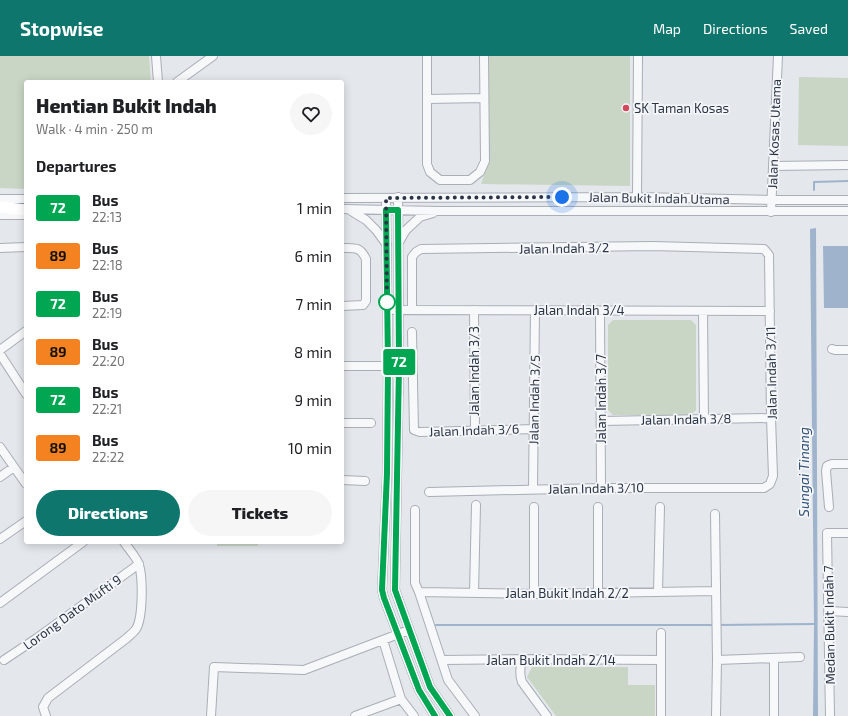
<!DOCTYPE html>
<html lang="en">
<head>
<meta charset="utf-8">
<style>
  :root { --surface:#fff; --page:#f6f6f6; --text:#202124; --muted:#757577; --accent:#0f766e }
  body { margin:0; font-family:"Exo 2",sans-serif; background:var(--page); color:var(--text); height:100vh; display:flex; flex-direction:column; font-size:15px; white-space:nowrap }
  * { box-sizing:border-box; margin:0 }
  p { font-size:13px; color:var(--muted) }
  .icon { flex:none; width:22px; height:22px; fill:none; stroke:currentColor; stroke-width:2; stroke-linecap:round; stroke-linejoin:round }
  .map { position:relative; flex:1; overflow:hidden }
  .details { position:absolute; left:24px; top:24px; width:320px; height:464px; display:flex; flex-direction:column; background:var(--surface); border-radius:4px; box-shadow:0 2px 10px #0003 }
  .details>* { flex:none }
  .badge { padding:0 8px; border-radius:3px; font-size:14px; line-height:26px }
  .you { position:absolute; width:20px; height:20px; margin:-10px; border:3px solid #fff; border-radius:50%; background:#1a73e8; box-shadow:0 0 0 6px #1a73e833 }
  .map>.badge { position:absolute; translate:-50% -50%; box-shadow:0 0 0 2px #fff }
  h2 { padding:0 12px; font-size:15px; line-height:36px }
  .round { display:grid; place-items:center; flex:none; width:42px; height:42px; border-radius:21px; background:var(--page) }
  .summary { display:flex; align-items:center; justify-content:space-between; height:68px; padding:0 12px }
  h1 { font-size:19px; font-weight:800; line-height:30px }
  .button { display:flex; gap:8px; margin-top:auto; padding:8px 12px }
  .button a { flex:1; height:46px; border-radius:24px; background:var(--accent); color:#fff; font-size:16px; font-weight:800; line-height:46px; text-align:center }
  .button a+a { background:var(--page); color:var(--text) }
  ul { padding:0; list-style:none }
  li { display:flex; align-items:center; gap:12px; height:48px; padding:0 12px }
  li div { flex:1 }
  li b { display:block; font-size:15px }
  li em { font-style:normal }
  li .badge { min-width:44px; font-weight:700; text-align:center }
  header { display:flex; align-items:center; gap:24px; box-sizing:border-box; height:56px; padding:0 20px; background:var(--accent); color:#fff }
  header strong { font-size:19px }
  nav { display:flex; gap:22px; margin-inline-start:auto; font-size:14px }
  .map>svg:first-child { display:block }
  .green { fill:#c9d6c5 }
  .water { fill:#9fb4cc }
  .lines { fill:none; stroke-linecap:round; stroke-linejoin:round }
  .stream { stroke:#9fb4cc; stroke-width:2 }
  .minor-casing { stroke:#a9aeb7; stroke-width:10 }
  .highway-casing { stroke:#8b94a3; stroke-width:13 }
  .minor { stroke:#f7f8fa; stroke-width:8 }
  .highway { stroke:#fff; stroke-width:11 }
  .line-casing { stroke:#fff; stroke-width:9 }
  .line { stroke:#00a651; stroke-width:6 }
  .walk { stroke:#2b3445; stroke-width:4; stroke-dasharray:0 7.2 }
  .poi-dot { fill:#d1495b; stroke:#f4f6f9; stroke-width:1.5 }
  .stop-dot { fill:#fff; stroke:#00a651; stroke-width:2 }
  .labels { text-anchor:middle; stroke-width:3.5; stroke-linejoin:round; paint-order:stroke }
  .poi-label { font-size:13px; fill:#2b3445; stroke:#f4f6f9; text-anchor:start }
  .street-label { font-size:13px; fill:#2b3445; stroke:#f4f6f9 }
  .water-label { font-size:14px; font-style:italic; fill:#34527a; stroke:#f4f6f9 }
</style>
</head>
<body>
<header>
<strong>Stopwise</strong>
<nav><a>Map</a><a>Directions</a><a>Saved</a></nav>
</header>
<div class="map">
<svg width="848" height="660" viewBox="0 0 848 660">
  <rect width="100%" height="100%" fill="#e4e7ec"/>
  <path class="green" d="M0,0h149l2,26h-125v107l-26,-1z
    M489,0h141v130l-149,-2 8,-23z
    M799,21l49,1v68l-50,-1z
    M613,264h78l5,5v85l-5,5h-78l-5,-5v-85z
    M217,486h41v4h-41z
    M532,611h96v18h27v31h-99l-29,-39z"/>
  <path class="water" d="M816,172l2,488h-5l1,-92 -4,-395z
    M823,190h25v62h-24z"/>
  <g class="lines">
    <path class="stream" d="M814,134v-8l34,-1
      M436,569h279
      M719,569l95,-1"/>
    <defs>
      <path id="minor" d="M156,0l2,26
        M427,0v108l3,8 10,8h30l10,-8 5,-11 -1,-105
        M177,26l36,-26
        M427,43l57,-1
        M773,110l75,-1
        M398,141l1,169 -4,224 35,97 20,29
        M637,141l1,-141
        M342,142l295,-1 135,3h76
        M386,142l2,168 -1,107 -5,117 2,8 35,92 16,26
        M0,143h26
        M342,153l97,2h409
        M348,153l18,11 10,10 11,15
        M771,156l7,-156
        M0,159h26
        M399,186l7,-12 14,-13 13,-4
        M0,192l26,-1
        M342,192c12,0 18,-2 24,11v42l-3,4 -21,1
        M394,254l376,1
        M412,254v-53l4,-5 5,-3 232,-3 111,3 5,6 2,163 2,58 -3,8 -6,4h-163l-172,4
        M474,254l1,121
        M600,255l1,177
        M703,255l1,108
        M412,276l2,98 6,2 114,-3
        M832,293l3,1h13
        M0,294l26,-19
        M0,298l26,40
        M342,310h50
        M601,365l170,-3
        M342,367h29
        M0,391l26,37
        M0,421l14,-10
        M342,424l23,1
        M533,433l2,-179
        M829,451l-3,-36 1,-5 5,-2h16
        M415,454v73l4,9 29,88 27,36
        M715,458l2,146 -1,56
        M0,483l26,-18
        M419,536l115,2 181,-3
        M658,536l2,-85
        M474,537l2,-88
        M598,537v-86
        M534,538v-87
        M0,547l83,-61
        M829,555l19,1
        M661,577v83
        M383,584l18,59 13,17
        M522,603c-2,8 -3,15 0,23l25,34
        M4,604l33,-22 102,-74
        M442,604l80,-1 139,1
        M717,604l83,-3
        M46,660l-3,-9 5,-9 79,-60c3,-3 7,-6 9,-9 7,-11 7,-51 3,-64 -1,-6 -11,-17 -15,-23
        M211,660l3,-49 90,3 105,-40
        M355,660l46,-17
        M774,660v-58
        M830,660l-3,-183h21"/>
      <path id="highway" d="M0,151l26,3"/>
    </defs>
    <use href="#minor" class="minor-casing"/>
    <use href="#highway" class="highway-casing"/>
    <use href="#minor" class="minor"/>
    <use href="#highway" class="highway"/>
  </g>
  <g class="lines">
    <defs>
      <path id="line" d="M435,660l-16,-26 -35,-92 -2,-8 5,-117 1,-107 -2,-156h12l1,156 -4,224 35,97 20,29"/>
    </defs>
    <use href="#line" class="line-casing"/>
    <use href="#line" class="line"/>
    <path class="walk" d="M387,246l-1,-104 176,-1"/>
  </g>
  <circle class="poi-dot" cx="626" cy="52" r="4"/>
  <circle class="stop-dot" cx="387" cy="246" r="8"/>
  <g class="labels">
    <g class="poi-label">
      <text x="634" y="57">SK Taman Kosas</text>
    </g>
    <g class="street-label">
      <text transform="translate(774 78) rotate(-88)" y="5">Jalan Kosas Utama</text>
      <text transform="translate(659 142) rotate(1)" y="5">Jalan Bukit Indah Utama</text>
      <text transform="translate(564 192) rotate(-1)" y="5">Jalan Indah 3/2</text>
      <text x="579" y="259">Jalan Indah 3/4</text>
      <text transform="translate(474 315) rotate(-90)" y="5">Jalan Indah 3/3</text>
      <text transform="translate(771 317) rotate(-91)" y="5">Jalan Indah 3/11</text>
      <text transform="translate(601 343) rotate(-90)" y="5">Jalan Indah 3/7</text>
      <text transform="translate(534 344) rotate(-89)" y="5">Jalan Indah 3/5</text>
      <text transform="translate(686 363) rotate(-1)" y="5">Jalan Indah 3/8</text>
      <text transform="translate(474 374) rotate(-2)" y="5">Jalan Indah 3/6</text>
      <text transform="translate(596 432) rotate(-1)" y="5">Jalan Indah 3/10</text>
      <text x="567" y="542">Jalan Bukit Indah 2/2</text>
      <text transform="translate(72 556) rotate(-36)" y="5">Lorong Dato Mufti 9</text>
      <text transform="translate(829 569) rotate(-91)" y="5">Medan Bukit Indah 7</text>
      <text x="551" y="609">Jalan Bukit Indah 2/14</text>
    </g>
    <g class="water-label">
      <text transform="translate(804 416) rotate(-90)" y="5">Sungai Tinang</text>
    </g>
  </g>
</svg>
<div class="you" style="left:562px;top:141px"></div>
<b class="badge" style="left:399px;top:306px;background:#00a651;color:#fff">72</b>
<section class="details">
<div class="summary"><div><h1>Hentian Bukit Indah</h1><p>Walk · 4 min · 250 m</p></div><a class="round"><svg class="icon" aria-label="heart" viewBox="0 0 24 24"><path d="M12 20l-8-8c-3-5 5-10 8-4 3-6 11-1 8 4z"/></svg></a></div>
<h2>Departures</h2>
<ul>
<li><span class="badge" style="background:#00a651;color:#fff">72</span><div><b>Bus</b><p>22:13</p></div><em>1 min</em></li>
<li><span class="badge" style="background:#f58220;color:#111">89</span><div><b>Bus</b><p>22:18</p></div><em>6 min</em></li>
<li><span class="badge" style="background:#00a651;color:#fff">72</span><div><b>Bus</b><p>22:19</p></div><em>7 min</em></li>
<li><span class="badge" style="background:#f58220;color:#111">89</span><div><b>Bus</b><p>22:20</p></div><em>8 min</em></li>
<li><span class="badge" style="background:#00a651;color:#fff">72</span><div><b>Bus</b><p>22:21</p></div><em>9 min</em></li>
<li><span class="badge" style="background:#f58220;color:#111">89</span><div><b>Bus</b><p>22:22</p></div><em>10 min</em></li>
</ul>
<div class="button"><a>Directions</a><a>Tickets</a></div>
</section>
</div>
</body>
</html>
